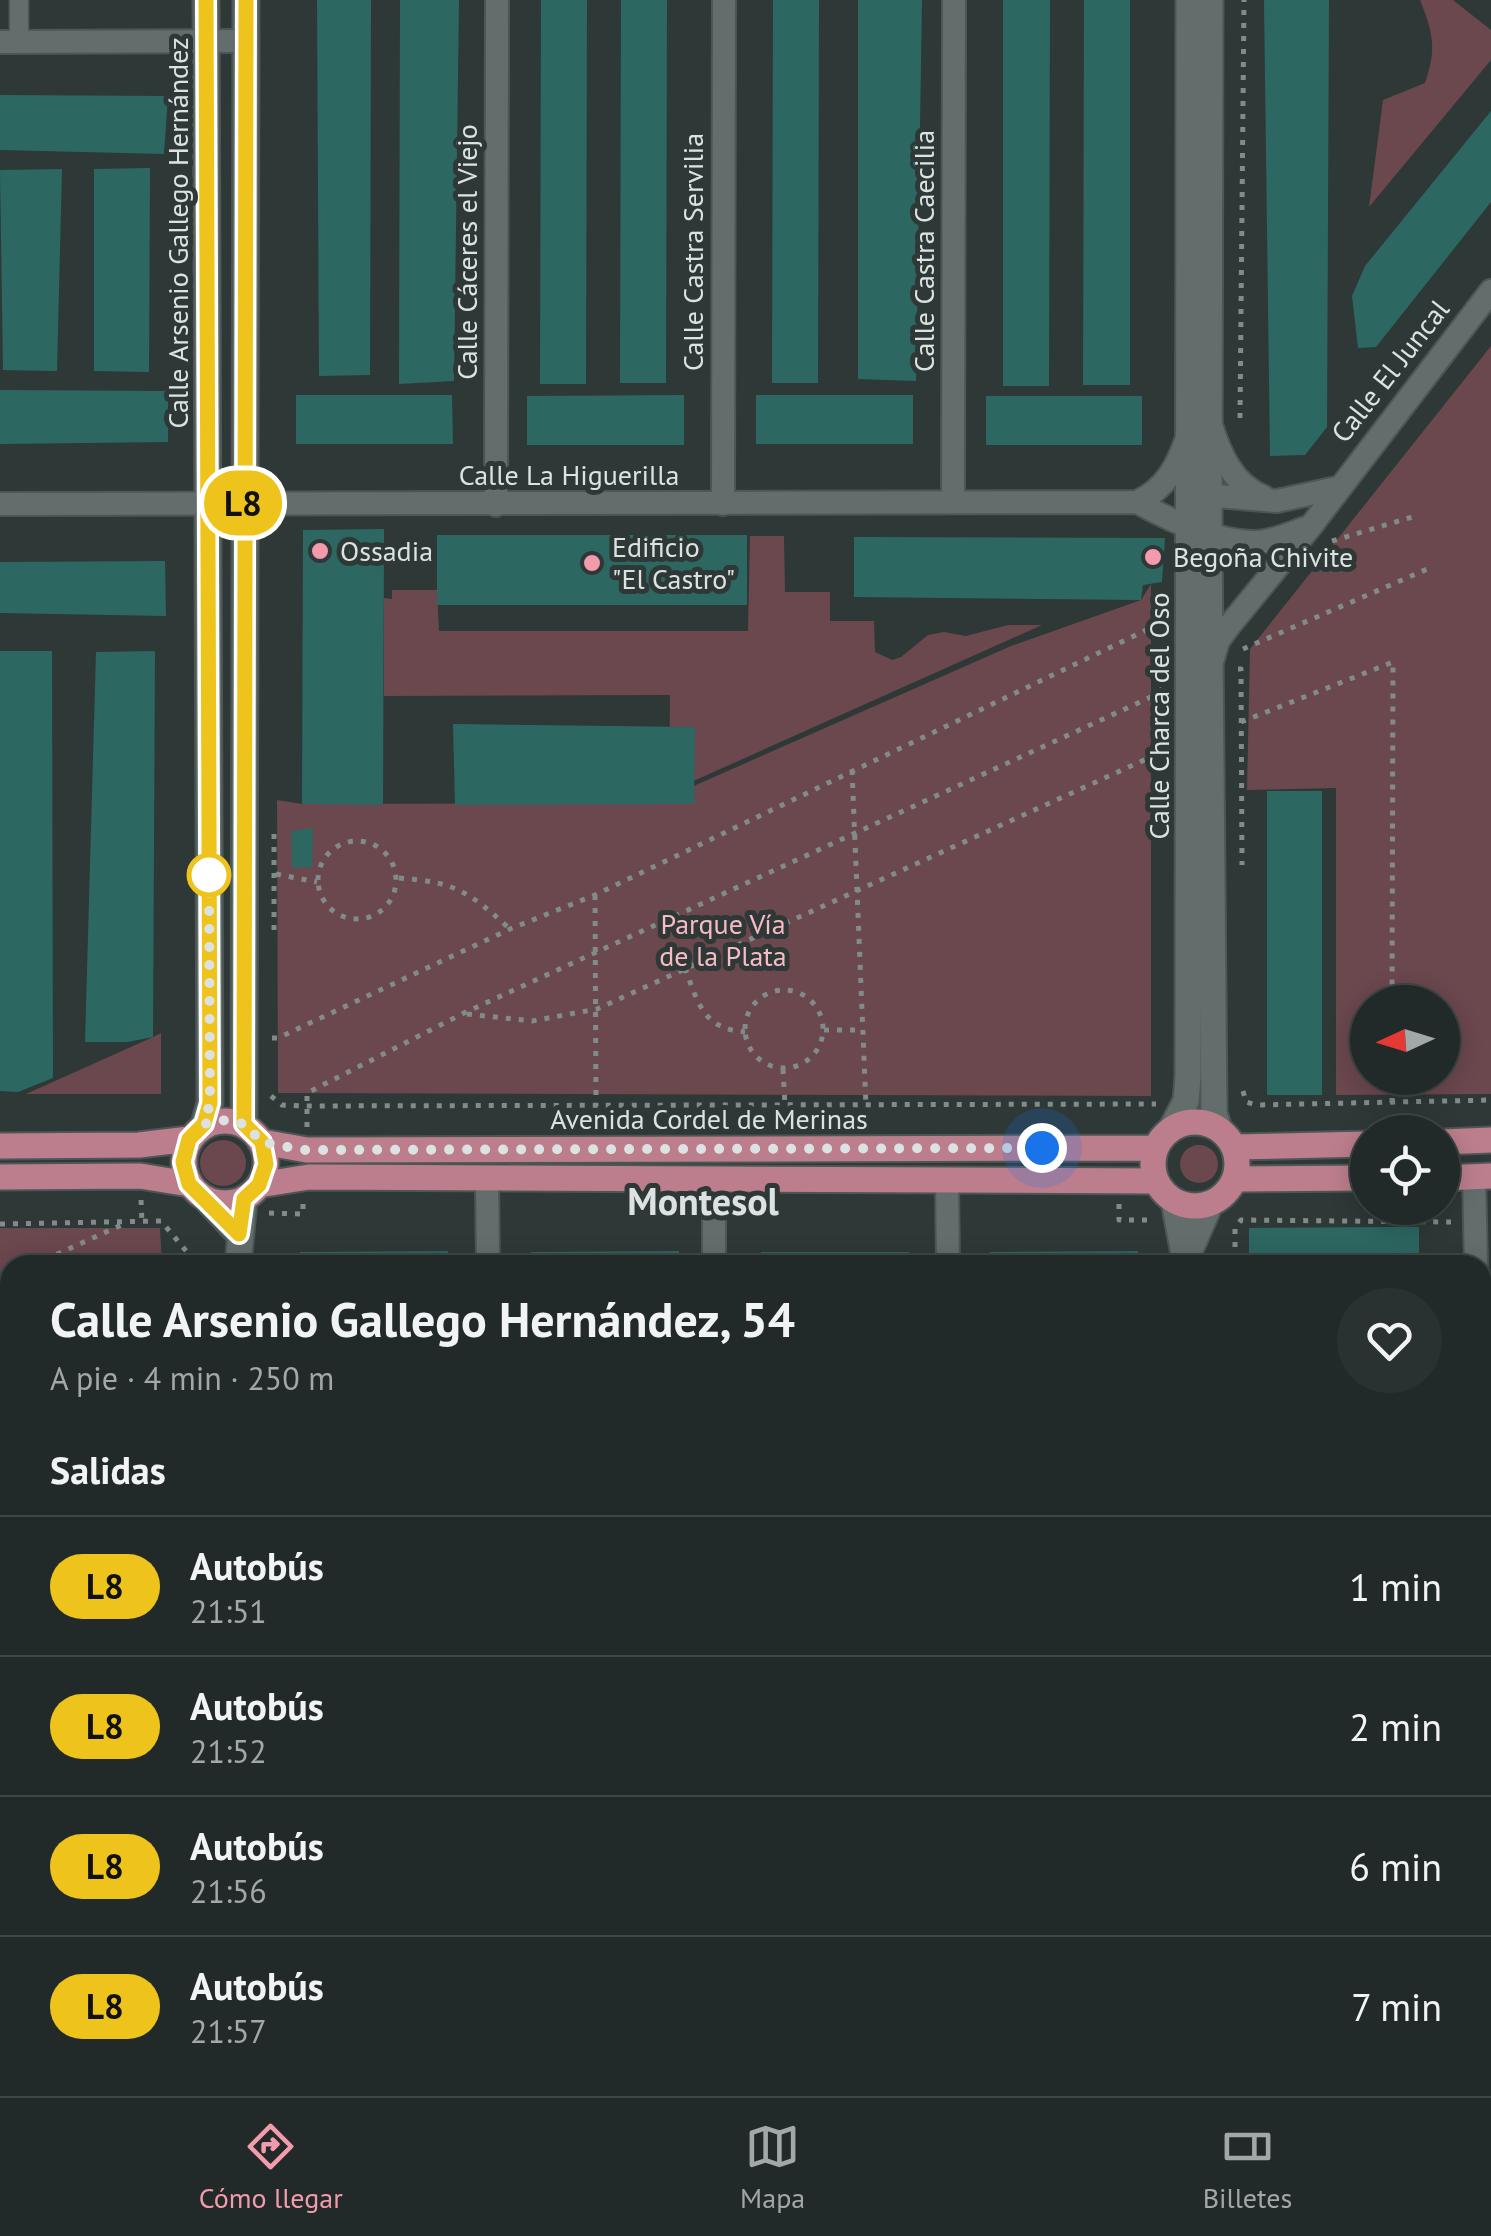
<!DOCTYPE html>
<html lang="es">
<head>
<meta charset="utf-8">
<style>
  :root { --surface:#222a29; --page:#2a3231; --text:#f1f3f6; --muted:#a2a7a8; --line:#3f4646; --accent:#f39aac }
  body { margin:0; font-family:"PT Sans",sans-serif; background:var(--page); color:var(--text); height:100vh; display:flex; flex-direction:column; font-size:38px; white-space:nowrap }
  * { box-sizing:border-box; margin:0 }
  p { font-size:32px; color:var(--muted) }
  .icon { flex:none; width:55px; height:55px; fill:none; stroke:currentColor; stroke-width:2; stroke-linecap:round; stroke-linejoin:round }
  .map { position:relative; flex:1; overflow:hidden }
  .panel { position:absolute; left:0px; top:1255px; width:1492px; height:842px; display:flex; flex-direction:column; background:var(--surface); border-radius:30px 30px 0 0; box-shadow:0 5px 25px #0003,0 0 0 2px var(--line) }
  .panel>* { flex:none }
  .badge { padding:0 20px; border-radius:32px; font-size:35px; line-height:65px }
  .needle { width:65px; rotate:266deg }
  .controls { position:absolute; left:1350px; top:985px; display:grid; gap:20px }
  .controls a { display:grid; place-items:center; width:110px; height:110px; border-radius:50%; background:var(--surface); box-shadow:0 5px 25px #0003,0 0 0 2px var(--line); font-size:50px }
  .you { position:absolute; width:50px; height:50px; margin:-25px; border:8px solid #fff; border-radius:50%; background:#1a73e8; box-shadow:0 0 0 15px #1a73e833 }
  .map>.badge { position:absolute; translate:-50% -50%; box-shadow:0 0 0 5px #fff }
  h2 { padding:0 50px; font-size:38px; line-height:90px }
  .round { display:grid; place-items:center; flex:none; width:105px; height:105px; border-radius:52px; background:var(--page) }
  .head { display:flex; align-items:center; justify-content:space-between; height:170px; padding:0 50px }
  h1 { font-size:48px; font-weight:800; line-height:75px }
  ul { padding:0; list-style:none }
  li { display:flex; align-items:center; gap:30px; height:140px; padding:0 50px; border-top:2px solid var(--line) }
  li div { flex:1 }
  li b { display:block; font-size:38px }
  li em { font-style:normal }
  li .badge { min-width:110px; font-weight:700; text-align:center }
  .dock { display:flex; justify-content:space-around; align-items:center; height:140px; border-top:2px solid var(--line); background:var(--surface); font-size:28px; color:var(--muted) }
  .dock a { display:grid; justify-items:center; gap:5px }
  .dock .selected { color:var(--accent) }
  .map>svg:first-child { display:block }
  .green { fill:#6b474e; fill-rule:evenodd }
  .building { fill:#2d6762 }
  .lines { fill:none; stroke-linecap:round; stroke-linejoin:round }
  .service-casing { stroke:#4d5655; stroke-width:15 }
  .pedestrian-casing { stroke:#4d5655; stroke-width:21 }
  .minor-casing { stroke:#4d5655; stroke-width:26 }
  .tertiary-casing { stroke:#4d5655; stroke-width:29 }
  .secondary-casing { stroke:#4d5655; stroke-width:29 }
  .primary-casing { stroke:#4d5655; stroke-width:29 }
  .path { stroke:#828b8a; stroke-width:5; stroke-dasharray:5 8; stroke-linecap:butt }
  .service { stroke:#636d6c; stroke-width:11 }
  .pedestrian { stroke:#636d6c; stroke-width:18 }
  .minor { stroke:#636d6c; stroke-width:22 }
  .tertiary { stroke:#636d6c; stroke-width:25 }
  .secondary { stroke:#636d6c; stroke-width:25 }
  .primary { stroke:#bc7e8c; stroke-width:25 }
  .line-casing { stroke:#fff; stroke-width:22 }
  .line { stroke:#edc31c; stroke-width:15 }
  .walk { stroke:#dce2e1; stroke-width:10; stroke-dasharray:0 18 }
  .poi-dot { fill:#f39aac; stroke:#2e3837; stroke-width:4 }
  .stop-dot { fill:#fff; stroke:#edc31c; stroke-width:5 }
  .labels { text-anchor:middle; stroke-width:10; stroke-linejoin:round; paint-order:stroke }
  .street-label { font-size:28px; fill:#dce2e1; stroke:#2e3837 }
  .poi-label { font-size:28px; fill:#dce2e1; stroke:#2e3837; text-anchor:start }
  .park-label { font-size:28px; fill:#f8bac5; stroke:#2e3837 }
  .district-label { font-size:38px; font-weight:bold; fill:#dce2e1; stroke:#2e3837 }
</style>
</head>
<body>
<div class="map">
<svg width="1491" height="2096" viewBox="0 0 1491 2096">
  <rect width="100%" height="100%" fill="#2e3837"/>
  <path class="green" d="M1420,0h33l38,30v30l-122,147 14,-107 42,-17c12,-35 8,-50 -5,-83z
    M1491,346v748l-155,1v-307l-89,2 3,-141zM1442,1002v76h-74v-76z
    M750,536h34l1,56h45v29h44l1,31 17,8 9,-3 27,-22 16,-3 22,4 42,-11h34l-373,167 1,-97 -286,1v-98l8,1v-9h45l2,41h309z
    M1151,584v512l-873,-3 -1,-293 25,4 353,-1 356,-157 130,-46z
    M161,1033v61h-135l127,-57z
    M200 1163a23 23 0 1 1 46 0a23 23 0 1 1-46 0Z
    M1180 1164a19 19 0 1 1 38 0a19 19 0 1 1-38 0Z
    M0,1228h160l2,35 -152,2v69l-10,5z"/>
  <path class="building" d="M317,0h54l-1,375 -51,1z
    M400,0h59l-5,381 -55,3z
    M541,0h46l-1,384h-46z
    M621,0h46l-1,383h-46z
    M773,0h46l-1,383h-46z
    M858,0h64l-6,381 -58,-2z
    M1003,0h47l-1,386h-46z
    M1084,0h46v385h-47z
    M1264,0h65l-2,427 -22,28 -35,1z
    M0,95l168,1 -4,58 -164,-4z
    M1491,111v91l-115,145 -18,1 -6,-52 13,-30z
    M150,168l-1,204 -55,-1v-202z
    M62,169l-5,202 -54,-1 -3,-200z
    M0,390l168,1v51l-168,2z
    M296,395h156l1,49h-157z
    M684,395v50h-157v-49z
    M756,395h157v49h-157z
    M986,396h156v49h-156z
    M384,529l-1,276 -81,-1 1,-274z
    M437,535h310v70h-310z
    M854,537l311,1 -3,44 -19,3 -2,15 -287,-3z
    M165,561l1,55 -166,-3v-51z
    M0,651h52l1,427 -35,14 -18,-1z
    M155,651l-2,386 -25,5h-43l11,-390z
    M453,724l242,3 -1,77 -239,1z
    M1267,791h55v304h-55z
    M313,828l-1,39 -20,1 -1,-37z
    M1389,1227h30v38h-170v-37z
    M448,1251l1,14h-149v-13z
    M679,1251v14h-148v-13z
    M1138,1251v14h-148v-13z
    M761,1252h148v13h-148z
    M6,1433l4,5v81l-10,4v-87z
    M0,1743h10v61h-10z
    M10,1990v42h-10v-41z
    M0,2062h10v26h26v8h-36z
    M94,2088h45v8h-45z
    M311,2088h54v8h-54z
    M384,2088h54v8h-54z
    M623,2088h37l-1,8h-36z
    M771,2088h54v8h-54z
    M844,2088h54v8h-54z
    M985,2088h59v8h-59z
    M1083,2088h61v8h-61z
    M1250,2088h204v8h-204z"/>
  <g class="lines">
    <defs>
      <path id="service" d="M1225,2096v-8"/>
      <path id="pedestrian" d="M19,0v42"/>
      <path id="minor" d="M0,42l245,-1
        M1211,425c9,29 22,60 53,72
        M1192,494l85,7 60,-13
        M953,502l1,-502
        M1137,502c34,19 79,40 119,40 17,0 37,-10 53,-15
        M0,504l1137,-2c29,-13 41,-37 51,-67
        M723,504l1,-504
        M496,505l1,-505
        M1212,662l6,-21 11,-15 82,-100 180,-235
        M1474,1177l2,88
        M487,1178l1,87
        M714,1179v86
        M947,1180l1,85
        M0,1929h10
        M717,2088v8
        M950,2088v8
        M487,2096v-8
        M1479,2096v-8"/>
      <path id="tertiary" d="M208,1201l31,33
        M1174,1201l12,64
        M1186,1259l24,-55
        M238,1265l6,-66
        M242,2096v-8
        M1186,2096v-8"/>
      <path id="secondary" d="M1210,0l-1,533 5,580 5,16
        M204,1124l6,-21 -4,-1103
        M244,1125l2,-1125
        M1172,1128l14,-27 2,-24 1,-1077"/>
      <path id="primary" d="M184 1162a41 41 0 1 1 82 0a41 41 0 1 1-82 0Z
        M1153 1164a42 42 0 1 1 84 0a42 42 0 1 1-84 0Z
        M262,1142l45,8 849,-2
        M1442,1142l49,-2
        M0,1146l139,-1 50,-6
        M1234,1147l134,-3
        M0,1177l140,-1 49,8
        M1442,1178l49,-2
        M1235,1179l133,-1
        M259,1185l50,-8 847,4"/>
    </defs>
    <use href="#service" class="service-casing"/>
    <use href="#pedestrian" class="pedestrian-casing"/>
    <use href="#minor" class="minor-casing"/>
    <use href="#tertiary" class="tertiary-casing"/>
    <use href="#secondary" class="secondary-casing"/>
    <use href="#primary" class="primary-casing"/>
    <path class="path" d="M1240,418l4,-418
      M1332,541l87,-26
      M1243,649l189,-82
      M1238,669h3l1,196
      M1241,722l152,-60 -1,340
      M852,770l14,336
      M318 880a39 39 0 1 1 78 0a39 39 0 1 1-78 0Z
      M276,874l41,8
      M399,878c57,4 70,14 111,51
      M595,895l1,211
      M274,930v-104
      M685,968c13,35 18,61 60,64
      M745 1029a39 39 0 1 1 78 0a39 39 0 1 1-78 0Z
      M467,1014l65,7 65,-12 567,-258
      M824,1030h39
      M272,1038h6l232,-109 85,-34 568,-273
      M783,1069l2,37
      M1243,1091l3,11 10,3 235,-5
      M271,1096l11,9 21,1 853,-2
      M1392,1103v-25
      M307,1127v-34l157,-80 687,-316 11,-8
      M141,1200l1,22
      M1119,1204v16h33
      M269,1213l34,1v-10
      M0,1224l161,-3 36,43
      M1215,1260h20v5
      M1235,1260v-31l6,-9 210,2
      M33,1265l93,-42
      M172,1265v-3l40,1
      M0,1280l10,-4
      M1482,1980h9
      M173,2096v-8"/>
    <use href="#service" class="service"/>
    <use href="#pedestrian" class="pedestrian"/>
    <use href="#minor" class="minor"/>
    <use href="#tertiary" class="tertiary"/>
    <use href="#secondary" class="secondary"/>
    <use href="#primary" class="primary"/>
  </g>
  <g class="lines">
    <defs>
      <path id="line" d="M206,0l4,1103 -6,21 -15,15 -6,23 6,22 50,50 5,-35 15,-14 7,-21 -4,-22 -18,-18 2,-1124"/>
    </defs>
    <use href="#line" class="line-casing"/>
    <use href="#line" class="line"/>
    <path class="walk" d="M209,875l1,228 -6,21 22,-4 18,4 18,18 41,8 739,-2"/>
  </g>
  <g class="poi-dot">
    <circle cx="320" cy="551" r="10"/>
    <circle cx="1153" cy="557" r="10"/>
    <circle cx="592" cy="563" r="10"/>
  </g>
  <circle class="stop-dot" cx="209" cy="875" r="20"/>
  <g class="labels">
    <g class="street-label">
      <text transform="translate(178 233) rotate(-90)" y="10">Calle Arsenio Gallego Hernández</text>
      <text transform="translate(924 251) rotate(-90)" y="10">Calle Castra Caecilia</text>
      <text transform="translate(467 252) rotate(-90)" y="10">Calle Cáceres el Viejo</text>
      <text transform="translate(693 252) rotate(-90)" y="10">Calle Castra Servilia</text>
      <text transform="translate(1390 371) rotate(-52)" y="10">Calle El Juncal</text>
      <text x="569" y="485">Calle La Higuerilla</text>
      <text transform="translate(1159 716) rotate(-90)" y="10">Calle Charca del Oso</text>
      <text x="709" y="1129">Avenida Cordel de Merinas</text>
    </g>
    <g class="poi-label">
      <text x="612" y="557">Edificio<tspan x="612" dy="32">"El Castro"</tspan></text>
      <text x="340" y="561">Ossadia</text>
      <text x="1173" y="567">Begoña Chivite</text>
    </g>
    <g class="park-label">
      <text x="723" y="934">Parque Vía<tspan x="723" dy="32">de la Plata</tspan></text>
    </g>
    <g class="district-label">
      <text x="703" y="1215">Montesol</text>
    </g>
  </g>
</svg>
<div class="controls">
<a><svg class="needle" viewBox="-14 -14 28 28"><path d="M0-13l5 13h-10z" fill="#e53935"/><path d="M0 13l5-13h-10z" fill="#a2a7a8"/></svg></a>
<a><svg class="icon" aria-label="locate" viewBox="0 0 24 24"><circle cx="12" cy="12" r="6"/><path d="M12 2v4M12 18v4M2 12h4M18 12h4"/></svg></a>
</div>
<div class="you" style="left:1042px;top:1148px"></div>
<b class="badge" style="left:243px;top:503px;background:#edc31c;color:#111">L8</b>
<section class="panel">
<div class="head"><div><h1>Calle Arsenio Gallego Hernández, 54</h1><p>A pie · 4 min · 250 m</p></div><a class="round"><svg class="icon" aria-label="heart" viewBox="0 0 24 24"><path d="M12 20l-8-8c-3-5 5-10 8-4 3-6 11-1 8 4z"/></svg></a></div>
<h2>Salidas</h2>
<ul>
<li><span class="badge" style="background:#edc31c;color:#111">L8</span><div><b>Autobús</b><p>21:51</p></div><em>1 min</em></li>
<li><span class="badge" style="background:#edc31c;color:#111">L8</span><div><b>Autobús</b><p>21:52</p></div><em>2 min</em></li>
<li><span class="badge" style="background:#edc31c;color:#111">L8</span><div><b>Autobús</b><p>21:56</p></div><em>6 min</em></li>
<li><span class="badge" style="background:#edc31c;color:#111">L8</span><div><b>Autobús</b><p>21:57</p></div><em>7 min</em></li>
</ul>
</section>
</div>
<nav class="dock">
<a class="selected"><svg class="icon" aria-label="directions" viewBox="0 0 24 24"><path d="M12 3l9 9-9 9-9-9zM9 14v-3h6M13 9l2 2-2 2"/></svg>Cómo llegar</a>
<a><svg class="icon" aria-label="map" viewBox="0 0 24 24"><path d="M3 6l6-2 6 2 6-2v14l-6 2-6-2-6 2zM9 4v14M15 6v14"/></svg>Mapa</a>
<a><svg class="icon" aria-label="tickets" viewBox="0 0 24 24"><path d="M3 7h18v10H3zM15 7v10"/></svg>Billetes</a>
</nav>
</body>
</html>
